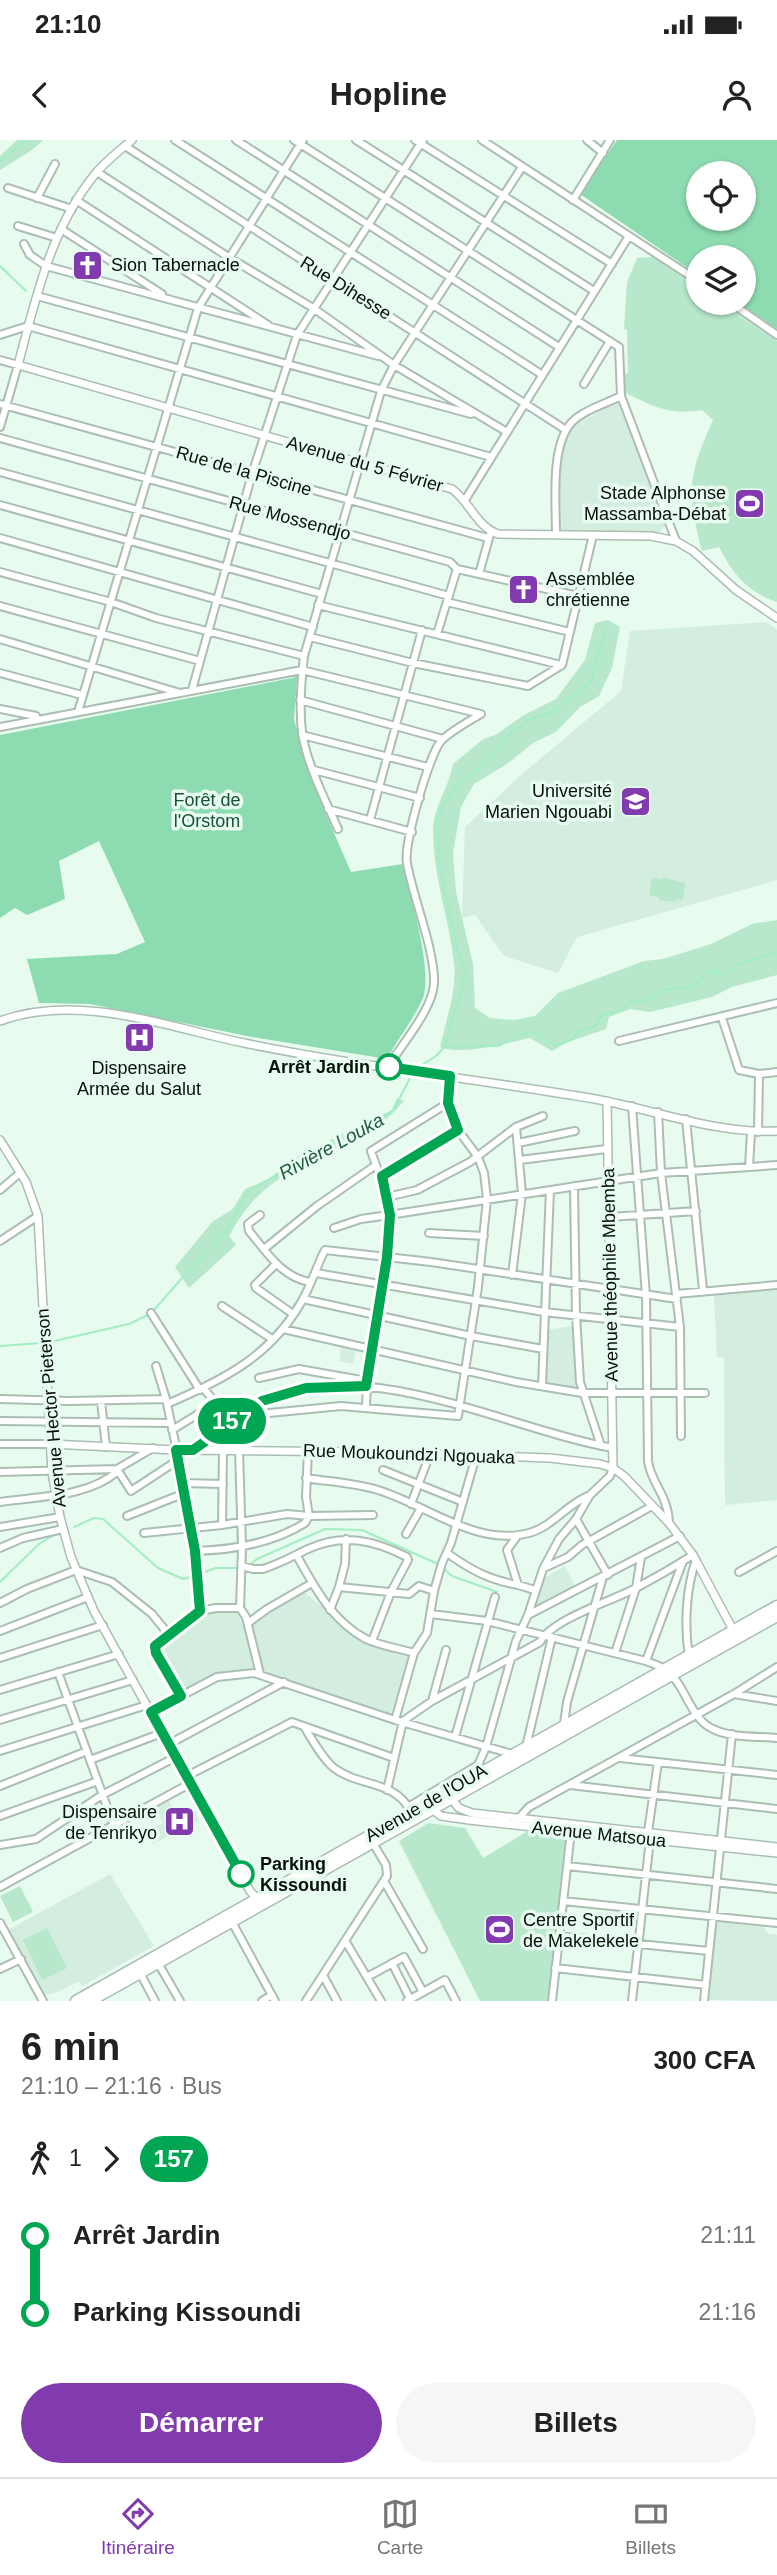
<!DOCTYPE html>
<html lang="fr">
<head>
<meta charset="utf-8">
<style>
  :root { --surface:#fff; --page:#f6f6f6; --text:#222; --muted:#767676; --line:#e0e0e0; --accent:#813bae }
  body { margin:0; font-family:Arial,sans-serif; background:var(--page); color:var(--text); height:100vh; display:flex; flex-direction:column; font-size:26px; white-space:nowrap }
  * { box-sizing:border-box; margin:0 }
  p { font-size:23px; color:var(--muted) }
  .icon { flex:none; width:38px; height:38px; fill:none; stroke:currentColor; stroke-width:2; stroke-linecap:round; stroke-linejoin:round }
  .map { position:relative; height:1861px; overflow:hidden }
  .side { display:flex; flex-direction:column; background:var(--surface); flex:1 }
  .side>* { flex:none }
  .badge { padding:0 14px; border-radius:23px; font-size:24px; line-height:46px }
  .controls { position:absolute; left:686px; top:21px; display:grid; gap:14px }
  .controls a { display:grid; place-items:center; width:70px; height:70px; border-radius:50%; background:var(--surface); box-shadow:0 2px 5px #0004; font-size:35px }
  .map>.badge { position:absolute; translate:-50% -50%; box-shadow:0 0 0 4px #fff }
  .legs { display:flex; align-items:center; gap:10px; height:77px; padding:0 21px; font-size:23px }
  .legs p { margin-inline-start:auto }
  .headline { display:flex; align-items:center; justify-content:space-between; height:119px; padding:0 21px }
  h1 { font-size:38px; font-weight:700; line-height:52px }
  .action { display:flex; gap:14px; margin-top:auto; padding:14px 21px }
  .action a { flex:1; height:80px; border-radius:42px; background:var(--accent); color:#fff; font-size:28px; font-weight:700; line-height:80px; text-align:center }
  .action a+a { background:var(--page); color:var(--text) }
  ul { padding:0 21px; list-style:none }
  li { display:flex; align-items:center; gap:24px; height:77px; font-size:26px }
  li i { display:grid; place-items:center; width:10px; height:100%; margin:0 9px; background:currentColor }
  li i::after { content:''; width:18px; height:18px; margin:-9px; border:5px solid; border-radius:50%; background:var(--surface) }
  li p { margin-inline-start:auto }
  li:first-child i { background:linear-gradient(#0000 50%,currentColor 0) }
  li:last-child i { background:linear-gradient(currentColor 50%,#0000 0) }
  .status { display:flex; justify-content:space-between; align-items:center; height:49px; padding:0 35px; background:var(--surface); direction:ltr }
  .status svg { height:19px; fill:currentColor }
  header { display:flex; justify-content:space-between; align-items:center; height:91px; padding:0 21px; background:var(--surface); font-size:32px; font-weight:700 }
  .tabs { display:flex; justify-content:space-around; align-items:center; height:98px; border-top:2px solid var(--line); background:var(--surface); font-size:19px; color:var(--muted) }
  .tabs a { display:grid; justify-items:center; gap:4px }
  .tabs .on { color:var(--accent) }
  .map>svg:first-child { display:block }
  .built { fill:#d3edde }
  .green { fill:#b8e8cc }
  .forest { fill:#8ddbb0; fill-rule:evenodd }
  .lines { fill:none; stroke-linecap:round; stroke-linejoin:round }
  .stream { stroke:#a0eec2; stroke-width:2 }
  .minor-casing { stroke:#acbeb3; stroke-width:10 }
  .tertiary-casing { stroke:#acbeb3; stroke-width:10 }
  .primary-casing { stroke:#acbeb3; stroke-width:13 }
  .minor { stroke:#fff; stroke-width:6 }
  .tertiary { stroke:#fff; stroke-width:7 }
  .primary { stroke:#fff; stroke-width:10 }
  .line-1-casing { stroke:#fff; stroke-width:16 }
  .line-1 { stroke:#00a651; stroke-width:10 }
  .stop-1-dot { fill:#fff; stroke:#00a651; stroke-width:3.5 }
  .labels { text-anchor:middle; stroke-width:7; stroke-linejoin:round; paint-order:stroke }
  .poi-label { font-size:18px; fill:#09100c; stroke:#e7fbef; text-anchor:start }
  .street-label { font-size:18px; fill:#09100c; stroke:#e7fbef }
  .park-label { font-size:18px; fill:#175236; stroke:#e7fbef }
  .stop-label { font-size:18px; font-weight:bold; fill:#09100c; stroke:#e7fbef; text-anchor:end }
  .water-label { font-size:19px; font-style:italic; fill:#235c40; stroke:#e7fbef }
</style>
</head>
<body>
<div class="status"><b>21:10</b><svg viewBox="0 0 49 12"><path d="M0 12V9h3v3zM5 12V6h3v6zM10 12V3h3v9zM15 12V0h3v12zM26 1h20v11H26zM47 4h2v5h-2z"/></svg></div>
<header><svg class="icon" aria-label="back" viewBox="0 0 24 24"><path d="M15 5l-7 7 7 7"/></svg>Hopline<svg class="icon" aria-label="person" viewBox="0 0 24 24"><circle cx="12" cy="8" r="4"/><path d="M4 21q1-7 8-7t8 7"/></svg></header>
<div class="map">
<svg width="777" height="1861" viewBox="0 0 777 1861">
  <rect width="100%" height="100%" fill="#e7fbef"/>
  <path class="built" d="M619,261l46,124 -6,8 -101,-2 1,-66 2,-13 10,-25z
    M767,482l10,8v250l-200,57 -19,36 -54,-17 -29,-41 -13,3 3,-91 56,-52 100,-84 9,-60z
    M777,1150v210l-52,5 -1,-148h-7l-3,-62z
    M574,1186l4,60 -2,3 -32,-4 1,-55z
    M341,1208l15,3 -3,13 -14,-3z
    M565,1426l12,24 -42,21 9,-33z
    M303,1451l63,51 44,15 -20,59 -128,-43 -11,-48z
    M209,1472l28,1 4,3 15,56 -35,3 -40,20 -24,-44 1,-3z
    M169,1661l10,18 16,-8 4,9 -46,24 -7,-12 17,-9 -8,-15z
    M110,1734l44,72 -72,40 -3,-5 -24,12 -13,2 -34,-65z
    M716,1782l47,5 6,7 8,1v66l-68,-1z"/>
  <path class="green" d="M17,0h26l-11,10 -32,20v-14z
    M653,117l45,31v15h23l56,38v261c-29,-9 -45,-29 -58,-55l-17,4c-16,-60 -14,-75 11,-131l-11,-10c-35,5 -46,-3 -77,-17l-1,-19 4,-1 -1,-43 -3,-1 3,-47 10,-24z
    M608,480l12,7 -8,41 -13,28 -19,11 -24,25 -23,11 -26,21 -33,20 -13,23 -8,46 3,39 17,72 2,44 15,10 24,2 21,-4 23,-23 86,-32 19,-2 48,-15 41,-20 25,-4v55l-45,12 -20,10 -62,15 -20,-3 -21,8 -3,12 -38,13 -16,9 -22,-13c-23,5 -68,18 -90,9 6,-28 17,-55 14,-84 -5,-45 -21,-87 -21,-133 1,-24 16,-43 20,-66l29,-24 15,-6 27,-19 32,-16 29,-39 10,-37z
    M663,737l22,6 -2,17 -7,-1 -1,3 -16,-2v-3l-10,-2 3,-17 10,1z
    M397,958l7,3c-38,47 -109,55 -150,99 -10,11 -18,23 -25,36l7,9 -47,43 -14,-21 38,-46 19,-11 13,-21 22,-9 33,-25 92,-45z
    M428,1683l37,5 18,30 48,-29 37,4 -19,168h-69l-81,-160z
    M20,1746l13,26 -20,10 -13,-26z
    M47,1788l20,40 -25,12 -19,-40z"/>
  <path class="forest" d="M617,0h160v189l-38,-26h5v-46h-46v18l-118,-81zM698,33h46v46h-46z
    M297,537l-3,43 30,90 27,62 52,-8c7,31 30,105 20,134 -8,19 -26,42 -36,61l-135,-22 -162,-33 -51,-1 -12,-44 90,-5 28,-12 -46,-101 -40,20 6,38 -38,16 -12,-7 -15,10v-183z"/>
  <g class="lines">
    <path class="stream" d="M0,21l26,-21
      M0,126l26,25
      M445,906l21,-73 -7,-16 -19,-86 -3,-50 6,-16 15,-21 18,-13 36,-39 19,-13 22,-7 38,-31 15,-52
      M417,928l19,-12 9,-10h53l24,-12 11,-2 21,13 18,-5 5,-7 18,-7 6,-10 21,-6 9,-8 16,-2 19,-11 23,-1 9,-5 13,-12h7l2,7 17,-13 40,-13
      M154,1170l35,-40 38,-39 21,-40 145,-80 18,-35
      M50,1202l79,-18 21,-10
      M0,1206l41,-3
      M74,1387l20,-9 9,1 55,49 25,11 10,-3
      M249,1426l8,-7 68,-30 37,1 78,35
      M444,1429l8,7 45,16
      M199,1434l17,-6h21
      M0,1442l39,-38 15,-9"/>
    <defs>
      <path id="minor" d="M175,0l366,234
        M236,0l323,207
        M294,0l325,207 2,49 55,145
        M356,0l238,151
        M415,0l197,124
        M482,0l216,141
        M587,0l16,13
        M125,6l441,284
        M97,32l133,86 83,50 81,57 113,67
        M8,48l64,21
        M37,58l18,-34
        M76,60l192,125
        M573,60l37,-60
        M18,86l39,12
        M61,89l101,65
        M24,104l6,11 16,11 332,90
        M37,156l434,118
        M731,163l46,32
        M0,195l28,-9 463,131
        M0,220l18,5 -18,62
        M584,244l26,-43
        M0,264l488,134
        M0,298l450,124 7,7 121,27
        M0,332l449,124
        M465,360l164,-264
        M0,365l322,89
        M556,394c0,-30 -6,-89 16,-112 12,-12 33,-18 49,-26
        M0,398l313,89
        M0,432l111,30 45,16 148,38
        M479,434l12,-43
        M447,462l123,30
        M318,465l243,60
        M0,466l200,55
        M437,494l20,-65
        M310,497l103,26 115,23 34,-21 31,-130
        M0,499l180,54
        M0,533l82,22
        M192,550l60,-216 45,-139 126,-195
        M300,560l143,39
        M0,569l36,7
        M78,572l120,-404 105,-168
        M0,587l302,-57 179,44
        M302,595l126,32
        M314,630l106,28
        M328,669l84,23
        M370,680l52,-190
        M338,689c-13,-30 -31,-64 -36,-97 -3,-25 -1,-50 2,-76l77,-265 13,-26 128,-198
        M722,878l17,52 20,4 18,-2
        M619,901l158,-38
        M388,927c14,-23 45,-58 46,-84 1,-33 -21,-85 -27,-120 -4,-17 22,-108 34,-122 11,-11 27,-19 40,-27
        M632,966l14,190 2,165c3,23 20,33 21,62
        M658,972l3,61 19,154 1,109
        M686,979l17,171
        M758,992l1,-58
        M518,1003l57,-12
        M520,1020l86,-11
        M749,1027l2,-35
        M382,1036l76,-46
        M574,1046l2,129 4,67 21,64
        M0,1050l20,-17
        M387,1057l30,-7 53,-28 46,-35 27,-11
        M260,1075l-12,9 1,7c17,20 32,46 61,51
        M610,1077l86,-6
        M334,1088l27,-9 28,-4 272,-42 116,-8
        M429,1093l55,3
        M0,1101l38,-25
        M264,1109l53,-43 59,-41
        M276,1124l-21,21 1,3 37,26
        M316,1133l228,39 136,15
        M512,1135l10,-81 -6,-67
        M676,1154l101,-9
        M303,1159l168,37 72,13
        M222,1166l50,33
        M151,1173l49,77
        M283,1189l233,53 66,11h123
        M156,1226l10,33 22,105 7,47 5,60
        M259,1238l40,-9 68,12
        M542,1246l8,-196
        M204,1249l12,14 23,13 102,-10 117,10 20,-129 9,-88 -3,-26 -6,-16 -20,-27 -10,-27 2,-27
        M0,1259l70,2 96,-2
        M101,1261l5,46
        M167,1264c56,-24 105,-48 136,-105 9,-16 14,-34 22,-49l106,12 246,37
        M366,1267c1,-64 29,-132 23,-194 -2,-23 -11,-41 -18,-62l77,-48
        M0,1281l170,2
        M172,1290l44,-27
        M0,1304h50
        M193,1310c18,-14 45,-38 65,-47 106,-52 247,26 355,45
        M239,1310l3,97 -2,61 6,9 14,57
        M117,1329l14,22 47,-31
        M383,1330l80,32
        M0,1332l117,-3 36,-21
        M306,1338c25,4 51,5 75,13 47,15 96,56 148,42 23,-6 37,-28 59,-37
        M183,1343l40,1
        M0,1362c38,-6 87,-4 118,-31
        M411,1364l19,-50
        M127,1376l58,-23
        M576,1379l32,56
        M222,1385l1,-75
        M0,1387l60,-10
        M144,1393l78,-8 65,-11 22,2 64,-1
        M406,1394l15,-26
        M518,1395l-11,15 11,35 17,5
        M0,1408l23,-10 40,-9
        M195,1411c38,-1 78,-8 110,-28l4,-7 -3,-19 2,-47
        M447,1413c24,17 42,27 71,32
        M297,1416c18,32 35,65 69,83 15,7 32,9 48,14
        M242,1426l11,3h10c16,-5 30,-13 45,-20 35,-16 66,-9 99,8l1,3 -17,32 -19,49
        M544,1428l24,-11 14,-12 70,-39
        M739,1432l38,-21
        M339,1447l6,-23 1,-25
        M434,1451l8,-28 9,-20 25,-87
        M0,1463l27,-14 49,-19 36,12 40,32 17,21
        M330,1470l9,-23 70,7 10,-8 15,5 -7,42 -13,20 -19,67
        M431,1474l56,7 159,40c7,3 15,5 20,9 20,15 24,49 47,59 18,9 44,7 64,9
        M528,1475l152,-79
        M248,1483l19,-14 45,-26
        M0,1491l88,-34
        M615,1513l21,-65 5,-31
        M689,1516c-5,-30 -3,-68 7,-96
        M0,1518l103,-33
        M646,1521l37,-100
        M58,1532l56,154
        M0,1550l119,-36
        M734,1554l43,7
        M181,1556l-25,-43v-9l44,-33 16,-3h24
        M432,1561l14,-51
        M151,1572l66,-35 37,-4 141,47 117,34
        M0,1580l133,-40
        M564,1584l3,-22 36,-125
        M305,1588c8,13 17,30 29,40 25,19 60,12 76,42
        M455,1597l40,-140
        M169,1604l115,-62
        M526,1607l26,-110
        M0,1611l147,-46
        M620,1618l157,17
        M90,1620l72,-27
        M187,1636l105,-54 102,36
        M570,1645l207,24
        M0,1646l87,-35
        M387,1650l16,-69 29,-20 108,-59c12,-23 72,-41 96,-54 19,-10 38,-21 57,-33
        M408,1667l70,-42 8,-18 30,-106 12,-26 15,-46 16,-30 17,-20 14,-24 20,-19 3,-8
        M0,1676l98,-35
        M517,1680l12,-13 205,-113 43,-27
        M648,1692l10,-70
        M0,1705l36,-6 66,-44 74,-38
        M567,1726l210,23
        M384,1741l39,68
        M0,1747l191,-104
        M563,1761l214,22
        M232,1782l43,79
        M0,1783l43,78
        M559,1796l150,15
        M346,1802l35,59
        M158,1823l22,38
        M392,1823l18,36
        M555,1828l151,17
        M0,1829l21,-10
        M140,1833l15,28
        M324,1837l13,24
        M367,1837l37,-20 19,35
        M262,1861l10,-6
        M306,1861l81,-125 -1,-11 -13,-22
        M407,1861l38,-21 11,21
        M552,1861l19,-170
        M632,1861l18,-162
        M704,1861l28,-267"/>
      <path id="tertiary" d="M132,0c-12,10 -26,21 -36,33 -45,54 -60,125 -78,192l434,124c18,13 24,37 46,45l153,2 25,5 17,10 43,39 41,28
        M0,881c79,-29 166,6 244,22 116,24 234,36 351,56 61,11 120,35 182,32
        M607,961l6,367
        M0,1000l26,42 12,34 14,256 8,45 11,40 23,54 156,280 9,10
        M50,1304l126,6 193,2 181,6 50,6 13,4 11,8 45,47 24,32 40,75
        M450,1657l9,11 13,5 305,34
        M429,1667l12,9 28,4 308,33"/>
      <path id="primary" d="M76,1861l701,-395
        M90,1861l687,-385"/>
    </defs>
    <use href="#minor" class="minor-casing"/>
    <use href="#tertiary" class="tertiary-casing"/>
    <use href="#primary" class="primary-casing"/>
    <use href="#minor" class="minor"/>
    <use href="#tertiary" class="tertiary"/>
    <use href="#primary" class="primary"/>
  </g>
  <g class="lines">
    <defs>
      <path id="line-1" d="M241,1734l-90,-162 30,-16 -25,-43 -1,-7 45,-35 -5,-60 -19,-101h17l69,-49 44,-13 60,-2 21,-129 3,-42 -8,-39 76,-46 -10,-27 2,-27 -61,-9"/>
    </defs>
    <use href="#line-1" class="line-1-casing"/>
    <use href="#line-1" class="line-1"/>
  </g>
  <defs>
    <symbol id="church-square" viewBox="-11 -11 22 22"><rect x="-9" y="-9" width="18" height="18" rx="4" fill="#813bae" stroke="#e7fbef"/><path d="M-1.2-6h2.4v3.5h3.3v2.4h-3.3V6h-2.4V-.1h-3.3v-2.4h3.3Z" fill="#fff"/></symbol>
    <symbol id="stadium-square" viewBox="-11 -11 22 22"><rect x="-9" y="-9" width="18" height="18" rx="4" fill="#813bae" stroke="#e7fbef"/><path d="M0-5a6.5 5 0 1 0 0 10a6.5 5 0 1 0 0-10ZM-3.5-1.8h7v3.6h-7Z" fill="#fff"/></symbol>
    <symbol id="university-square" viewBox="-11 -11 22 22"><rect x="-9" y="-9" width="18" height="18" rx="4" fill="#813bae" stroke="#e7fbef"/><path d="M0-5L7-2L0 1L-7-2ZM-4 1L0 2.5L4 1V4Q0 6-4 4Z" fill="#fff"/></symbol>
    <symbol id="hospital-square" viewBox="-11 -11 22 22"><rect x="-9" y="-9" width="18" height="18" rx="4" fill="#813bae" stroke="#e7fbef"/><path d="M-5-5h3v3.5h4V-5h3V5h-3V1.5h-4V5h-3Z" fill="#fff"/></symbol>
  </defs>
  <g fill-rule="evenodd">
    <use href="#church-square" x="70" y="108" width="35" height="35"/>
    <use href="#stadium-square" x="732" y="346" width="35" height="35"/>
    <use href="#church-square" x="506" y="432" width="35" height="35"/>
    <use href="#university-square" x="618" y="644" width="35" height="35"/>
    <use href="#hospital-square" x="122" y="880" width="35" height="35"/>
    <use href="#hospital-square" x="162" y="1664" width="35" height="35"/>
    <use href="#stadium-square" x="482" y="1772" width="35" height="35"/>
  </g>
  <g class="stop-1-dot">
    <circle cx="389" cy="927" r="12"/>
    <circle cx="241" cy="1734" r="12"/>
  </g>
  <g class="labels">
    <g class="poi-label">
      <text x="111" y="131">Sion Tabernacle</text>
      <text x="726" y="359" text-anchor="end">Stade Alphonse<tspan x="726" dy="21">Massamba-Débat</tspan></text>
      <text x="546" y="445">Assemblée<tspan x="546" dy="21">chrétienne</tspan></text>
      <text x="612" y="657" text-anchor="end">Université<tspan x="612" dy="21">Marien Ngouabi</tspan></text>
      <text x="139" y="934" text-anchor="middle">Dispensaire<tspan x="139" dy="21">Armée du Salut</tspan></text>
      <text x="157" y="1678" text-anchor="end">Dispensaire<tspan x="157" dy="21">de Tenrikyo</tspan></text>
      <text x="523" y="1786">Centre Sportif<tspan x="523" dy="21">de Makelekele</tspan></text>
    </g>
    <g class="street-label">
      <text transform="translate(346 148) rotate(32)" y="6">Rue Dihesse</text>
      <text transform="translate(365 324) rotate(16)" y="6">Avenue du 5 Février</text>
      <text transform="translate(244 331) rotate(16)" y="6">Rue de la Piscine</text>
      <text transform="translate(290 378) rotate(15)" y="6">Rue Mossendjo</text>
      <text transform="translate(610 1135) rotate(-91)" y="6">Avenue théophile Mbemba</text>
      <text transform="translate(51 1268) rotate(-95)" y="6">Avenue Hector Pieterson</text>
      <text transform="translate(409 1314) rotate(2)" y="6">Rue Moukoundzi Ngouaka</text>
      <text transform="translate(426 1663) rotate(-30)" y="6">Avenue de l'OUA</text>
      <text transform="translate(599 1694) rotate(6)" y="6">Avenue Matsoua</text>
    </g>
    <g class="park-label">
      <text x="207" y="666">Forêt de<tspan x="207" dy="21">l'Orstom</tspan></text>
    </g>
    <g class="stop-label">
      <text x="370" y="933">Arrêt Jardin</text>
      <text x="260" y="1730" text-anchor="start">Parking<tspan x="260" dy="21">Kissoundi</tspan></text>
    </g>
    <g class="water-label">
      <text transform="translate(331 1006) rotate(-29)" y="7">Rivière Louka</text>
    </g>
  </g>
</svg>
<div class="controls">
<a><svg class="icon" aria-label="locate" viewBox="0 0 24 24"><circle cx="12" cy="12" r="6"/><path d="M12 2v4M12 18v4M2 12h4M18 12h4"/></svg></a>
<a><svg class="icon" aria-label="layers" viewBox="0 0 24 24"><path d="M12 4l9 5-9 5-9-5zM3 14l9 5 9-5"/></svg></a>
</div>
<b class="badge" style="left:232px;top:1281px;background:#00a651;color:#fff">157</b>
</div>
<section class="side">
<div class="headline"><div><h1>6 min</h1><p>21:10 – 21:16 · Bus</p></div><b>300 CFA</b></div>
<div class="legs"><svg class="icon" aria-label="walk" viewBox="0 0 24 24"><circle cx="13" cy="4" r="2"/><path d="M13 8l-2 6 4 7M11 14l-3 7M7 12l3-4h3l4 4"/></svg>1<svg class="icon" aria-label="forward" viewBox="0 0 24 24"><path d="M9 5l7 7-7 7"/></svg><b class="badge" style="background:#00a651;color:#fff">157</b></div>
<ul>
<li><i style="color:#00a651"></i><b>Arrêt Jardin</b><p>21:11</p></li>
<li><i style="color:#00a651"></i><b>Parking Kissoundi</b><p>21:16</p></li>
</ul>
<div class="action"><a>Démarrer</a><a>Billets</a></div>
</section>
<nav class="tabs">
<a class="on"><svg class="icon" aria-label="directions" viewBox="0 0 24 24"><path d="M12 3l9 9-9 9-9-9zM9 14v-3h6M13 9l2 2-2 2"/></svg>Itinéraire</a>
<a><svg class="icon" aria-label="map" viewBox="0 0 24 24"><path d="M3 6l6-2 6 2 6-2v14l-6 2-6-2-6 2zM9 4v14M15 6v14"/></svg>Carte</a>
<a><svg class="icon" aria-label="tickets" viewBox="0 0 24 24"><path d="M3 7h18v10H3zM15 7v10"/></svg>Billets</a>
</nav>
</body>
</html>
